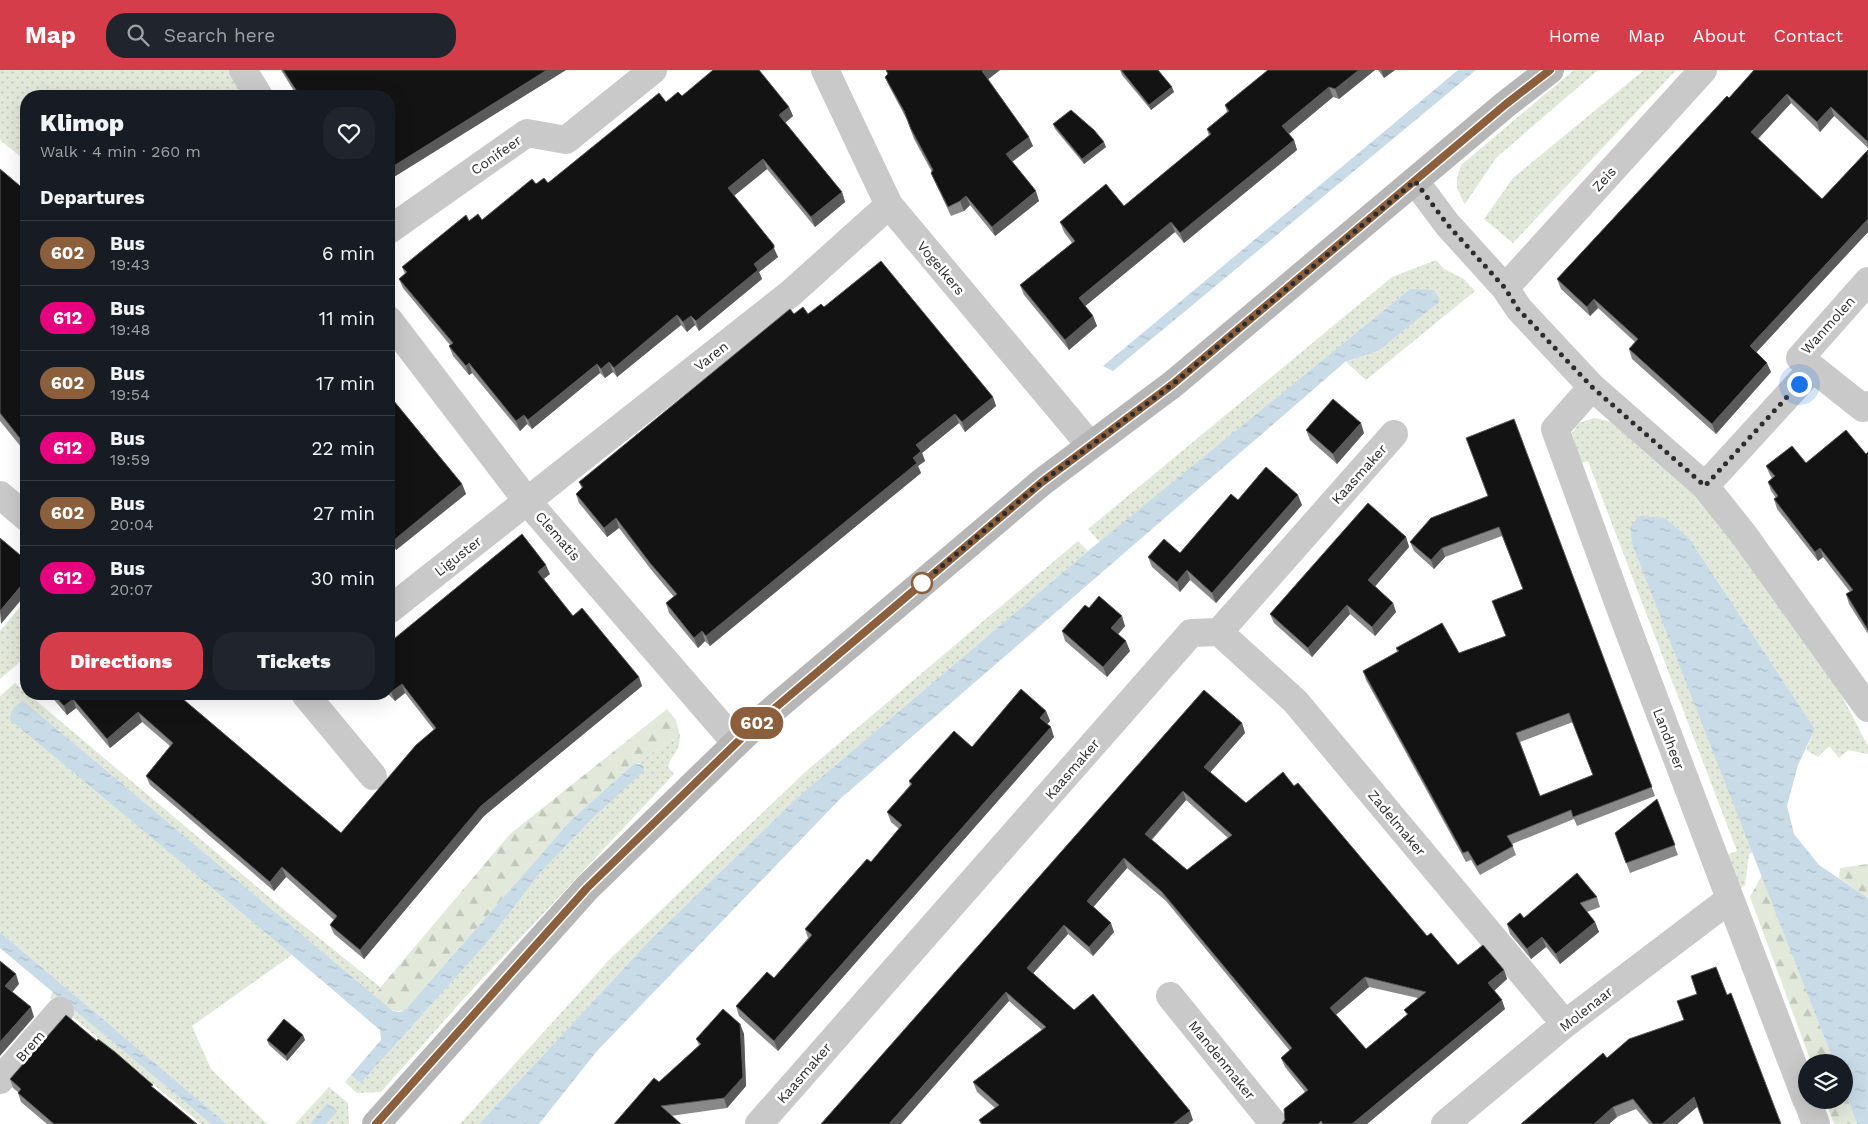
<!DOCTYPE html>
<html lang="en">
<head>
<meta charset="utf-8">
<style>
  :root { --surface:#171b24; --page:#20242c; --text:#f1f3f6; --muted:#9ea1a6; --line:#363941; --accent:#d43d49 }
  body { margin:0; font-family:"Work Sans",sans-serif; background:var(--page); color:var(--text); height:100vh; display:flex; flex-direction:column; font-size:19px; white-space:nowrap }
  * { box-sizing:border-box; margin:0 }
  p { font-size:16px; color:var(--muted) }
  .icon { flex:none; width:28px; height:28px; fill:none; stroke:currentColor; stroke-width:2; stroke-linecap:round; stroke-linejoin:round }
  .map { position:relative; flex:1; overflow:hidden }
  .sheet { position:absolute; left:20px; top:20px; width:375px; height:610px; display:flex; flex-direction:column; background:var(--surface); border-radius:20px; box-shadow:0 5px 20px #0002 }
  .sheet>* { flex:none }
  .badge { padding:0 10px; border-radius:16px; font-size:18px; line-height:32px }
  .tools { position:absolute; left:1798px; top:984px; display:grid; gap:10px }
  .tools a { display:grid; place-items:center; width:55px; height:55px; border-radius:50%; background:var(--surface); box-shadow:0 5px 20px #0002; font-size:25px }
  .you { position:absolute; width:25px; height:25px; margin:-12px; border:4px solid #fff; border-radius:50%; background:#1a73e8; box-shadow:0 0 0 8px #1a73e833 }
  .map>.badge { position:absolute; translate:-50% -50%; box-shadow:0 0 0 2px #fff }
  h2 { padding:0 20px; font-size:19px; line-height:45px }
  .round { display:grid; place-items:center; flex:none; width:52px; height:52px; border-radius:20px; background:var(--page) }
  .headline { display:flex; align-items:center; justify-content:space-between; height:85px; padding:0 20px }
  h1 { font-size:24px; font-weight:800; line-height:38px }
  .button { display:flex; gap:10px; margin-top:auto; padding:10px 20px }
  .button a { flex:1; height:58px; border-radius:20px; background:var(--accent); color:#fff; font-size:20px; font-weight:800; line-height:58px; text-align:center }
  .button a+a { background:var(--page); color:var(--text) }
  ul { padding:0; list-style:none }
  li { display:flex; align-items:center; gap:15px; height:65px; padding:0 20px; border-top:1px solid var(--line) }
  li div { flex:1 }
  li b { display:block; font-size:19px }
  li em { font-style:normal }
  li .badge { min-width:55px; font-weight:700; text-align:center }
  header { display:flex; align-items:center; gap:30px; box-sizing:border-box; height:70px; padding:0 25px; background:var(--accent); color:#fff }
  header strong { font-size:24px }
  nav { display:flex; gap:28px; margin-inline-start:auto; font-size:18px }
  .search { width:350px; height:45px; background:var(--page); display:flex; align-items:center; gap:12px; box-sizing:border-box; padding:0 18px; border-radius:20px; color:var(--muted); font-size:19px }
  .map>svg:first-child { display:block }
  .grass { fill:url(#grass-dots) }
  .forest { fill:url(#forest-firs) }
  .water { fill:url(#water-ripples) }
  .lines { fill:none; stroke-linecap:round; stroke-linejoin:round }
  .street { stroke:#c9c9c9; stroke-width:28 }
  .secondary { stroke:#b6b6b6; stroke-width:28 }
  .wall { fill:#898989; fill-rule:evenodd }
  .shaded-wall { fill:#5a5a5a }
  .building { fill:#131313; stroke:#5a5a5a; fill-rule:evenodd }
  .line-casing { stroke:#fff; stroke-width:11 }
  .line { stroke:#8b5e3c; stroke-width:8 }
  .walk { stroke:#2c2c2c; stroke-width:5; stroke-dasharray:0 9 }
  .stop-dot { fill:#fff; stroke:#8b5e3c; stroke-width:2.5 }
  .labels { text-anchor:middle; stroke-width:5; stroke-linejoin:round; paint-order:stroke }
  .street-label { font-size:14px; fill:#2c2c2c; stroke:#fff }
</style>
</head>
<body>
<header>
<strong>Map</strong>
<div class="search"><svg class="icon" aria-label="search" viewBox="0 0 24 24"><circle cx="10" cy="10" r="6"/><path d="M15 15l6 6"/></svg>Search here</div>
<nav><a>Home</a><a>Map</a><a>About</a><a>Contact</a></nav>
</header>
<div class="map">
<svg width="1868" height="1054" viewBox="0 0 1868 1054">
  <defs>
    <pattern id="grass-dots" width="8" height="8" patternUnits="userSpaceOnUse" patternTransform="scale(1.25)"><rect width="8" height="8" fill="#e2e8da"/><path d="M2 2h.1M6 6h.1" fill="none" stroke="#c2c7bb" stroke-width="1.8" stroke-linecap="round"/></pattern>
    <pattern id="forest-firs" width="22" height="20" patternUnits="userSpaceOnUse" patternTransform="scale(1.25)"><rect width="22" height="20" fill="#e2e8da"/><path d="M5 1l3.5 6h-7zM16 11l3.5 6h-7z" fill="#c2c7bb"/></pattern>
    <pattern id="water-ripples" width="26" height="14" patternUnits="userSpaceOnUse" patternTransform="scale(1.25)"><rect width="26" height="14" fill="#c8dbe7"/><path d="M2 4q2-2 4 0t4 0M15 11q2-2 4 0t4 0" fill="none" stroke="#acbcc6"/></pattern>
  </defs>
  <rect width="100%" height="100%" fill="#fff"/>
  <path class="grass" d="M0,0h230l16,26h-220v65l-26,-21z
    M1574,0h24l-102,88 -31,46c-10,-17 -10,-20 -4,-39z
    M1644,0h32l-163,173 -29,-24 29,-41z
    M1436,190l8,9 20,10 11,12 -109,89 -20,-18 32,-11 32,-62 -310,253 -12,-13 304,-252z
    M1594,348l19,4 94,83 128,178 33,63v8l-20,-4 -9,8 -10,-12 -11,11 -12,-7 9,-21 -126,-191 -24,-20 -35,9 2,17 121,307 -4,4 -4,30 -9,6 -10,-36 11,-4 -149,-390 -9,2 -7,-30 7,-10z
    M1078,471l10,10 -289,245 -148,143 -172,185h-19l151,-166 193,-185z
    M26,530v57l-26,22v-48z
    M15,613l273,230 92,74 -6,8 -348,-292 -5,-1c-8,5 -10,8 -10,18l10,9 271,226 -100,71 19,43 56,55h-40l-227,-192v-236z
    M680,666c-1,19 -8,16 -12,31l6,7 -206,220 -87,98 -24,1 -12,-11 6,-7 11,7 123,-137 56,-73 52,-54 50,-47 -3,-8h-5z
    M53,922l158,132h-10l-151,-126z
    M329,1017l19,16 1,21h-23l12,-13 -11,-8 -17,21h-15z"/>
  <path class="forest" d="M667,639l9,11 4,16 -45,27 -64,57 -165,189c-14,7 -22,-5 -32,-14l136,-161z
    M1868,794v34l-29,-20 1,-10z
    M1762,805l72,187h-23l-61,-165z
    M1844,1019l13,35h-23l-9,-24h19z"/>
  <path class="water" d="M1458,0h18l-363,301 -10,-5z
    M1410,219l24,1 6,11 -62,50 -33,11 -505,437 -243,252 -58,73h-60l172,-185 148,-143 289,-245z
    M1639,446l26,2 24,20 126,191 -17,36 -11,41 7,28 25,31 49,33v226h-11l-13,-35v-27h-10l-202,-518 -2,-17z
    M21,632l5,1 367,308 7,1 6,-3 165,-189 64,-57 8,2 1,6 -51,47 -52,54 -56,73 -124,138 -10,-8 30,-35 -1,-10 -88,-75 -271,-226 -11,-9c1,-10 3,-13 11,-18z
    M0,862l227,192h-16l-211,-176z
    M327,1033l11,8 -12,13h-16z"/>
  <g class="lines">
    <path class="street" d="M243,0l16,26
      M825,0l64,135 201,240
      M1415,111l32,43 58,64 14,21 73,78 113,99 39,49 124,173
      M389,160l138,-97 39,7 87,-70
      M1868,211l-68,77 63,50 5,-3
      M1505,218l198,-218
      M389,250l138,181 209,242
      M1592,317l-37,42 68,187 183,483
      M1705,416l107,-117
      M0,425l26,22
      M389,540l402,-317 98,-88
      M1219,562l76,69 270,323
      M305,624l68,82
      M1170,926l104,128
      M0,1010l60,-69
      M1807,1030l9,24
      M759,1054l432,-491 28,-1 175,-198
      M1445,1054l120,-100 165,-125"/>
    <path class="secondary" d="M376,1054l211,-236 169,-164 286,-242 131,-98 333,-280 44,-34"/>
  </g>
  <path class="wall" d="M281,0h285l-177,110v-84h-92z
    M886,0h114l-12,9 45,67 -21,16 27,39 -44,35 -25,-31 -6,6 -13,5 -16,-34 -4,-9 1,-1 -18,-33 -7,-19 -18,-34 -4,-9 3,-3z
    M1120,0l54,22 -23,18 -29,-35z
    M1266,0h109l-36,29 -6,-2 -44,37 5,6 3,10 -113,93 -9,-11 -90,74 8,10 4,10 -28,24 -45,-55 -4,-10 52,-42 -8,-11 -4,-10 64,-16 85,-70 -2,-7 20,-17 -2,-7 42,-34z
    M1378,0h17l-11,8z
    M1868,0v78l-34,-32 -14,16 -29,-29 -33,36 64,60 46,-49v82l-112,120 15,20 -55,62 -84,-75 -3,-10 6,-7 -37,-34 -8,8 -29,-27 -4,-10 172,-181z
    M682,26l107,11 4,9 -8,7 57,69 3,10 -30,25 -48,-58 -33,27 44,61 -19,15 3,7 -63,52 -4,-6 -8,7 -6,-7 -64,52 -4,-5 -8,6 -5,-5 -68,56 -5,-5 -7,7 -48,-58 -3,2 -16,-19 -4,-10 1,-1 -47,-57 -4,-9 6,-5 -3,-7 67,-46 13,-1 54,-36 12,-1 118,-81z
    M1053,54l53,23 -22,17 -29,-35z
    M0,99l26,22v262l-26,-32z
    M824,237l169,90 3,9 -31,26 -6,-9 -37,30 3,8 -7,5 3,7 -211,173 -5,-5 -7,7 -29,-35 -3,-10 8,-6 -21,-25 -34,-44 -12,9 -28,-34 -3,-9 6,-5 -3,-7 215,-168h14z
    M389,325l73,89 4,10 -70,56 -7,-9z
    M1514,349l141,377 -78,30 -3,-7 -62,25 4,11 -36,20 -9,-15 -5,2 -100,-182 -3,-9 34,-19 -1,-4 63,5 46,-17 18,-47 -21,-53 -57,21 -11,12 -20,-18 -4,-9 78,-46zM1573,652l20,53 -53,21 -20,-54z
    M1306,360l58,3 -27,31 -27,-24z
    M1868,382v182l-19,-30 -3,-10 4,-2 -27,-35 -5,4 -41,-52 -3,-10 2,-1 -5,-7 -3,-9 4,-4 -2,-3 -4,-9 40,-3 60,-9z
    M1238,430l64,5 -86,98 -26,-23 -10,12 -28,-25 -4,-10 32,-4z
    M1406,467l3,10 -34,39 18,17 3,9 -21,24 -25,-22 -38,43 -38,-34 -4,-9z
    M550,504l-6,5 29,37 66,61 3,9 -158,130 -120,143 -30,-25 -4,-9 4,-5 -48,-43 -12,14 -124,-106 -4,-9 24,-30 -28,-24 -32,26 -34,-40 -9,7 -18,-21h128l164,139 93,-103 -29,-37 -10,8 -7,-7 1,-51z
    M1089,538l36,18 -7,8 12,17 -23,26 -42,-36 -3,-10z
    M1046,641l4,10 -3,3 7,13 -276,314 -39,-35 -3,-10 38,-28 34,-40 -3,-9 66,-67 28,-33 -8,-7 -4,-10 23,-27 -1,-4 63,-34z
    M1242,653l3,10 -35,39 36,31 48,-17 133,150 31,29 46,5 3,9 -13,11 11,19 -138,115h-85l23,-32 -20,-25 -4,-9 9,-7 -124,-150 -39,-33 -34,39 21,25 -10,12 -11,12 -25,-22 -35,39 160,147 -5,4h-207l-2,-4 16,-12 -18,-16 -4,-10 69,-52 -33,-29 -188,123zM1186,730l42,38 -41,32 -35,-30zM1369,917l49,11 -14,12 3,5 -41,34 -30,-34z
    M1657,729l21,56 -48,18 -15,-40z
    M1597,827l3,10 -13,5 8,10 4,10 -39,32 -14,-17 -15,12 -21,-25 -3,-10 17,-6z
    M1727,925l-30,112 -20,17h-28l-13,-15 -19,8 -8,7h-88l86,-66 77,-38z
    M740,954l4,10 2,52 -19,22 -113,16 85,-79 -3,-6z
    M303,965l2,5 -18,21 -18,-16 -2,-5z
    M10,1009l144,9 43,36h-150l-26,-22 -3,-9v-1l-5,-4z"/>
  <path class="shaded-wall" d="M547,0h19l-177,110v-11z
    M984,0h16l-14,11 -4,-10z
    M1359,0h16l-36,29 -4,-10z
    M1381,0h14l-11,8z
    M1172,17l2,5 -23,18 -2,-5z
    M1329,17l4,10 -47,39 -4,-10z
    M1787,24l4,9 -36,39 -4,-10z
    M789,37l4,9 -11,9 -3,-10z
    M1831,37l3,9 -14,16 -3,-10z
    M1029,67l4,9 -24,18 -3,-10z
    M1294,70l3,10 -113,93 -4,-10z
    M1104,72l2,5 -22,17 -2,-5z
    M763,89l4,10 -36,29 -3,-10z
    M1036,121l3,10 -44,35 -3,-9z
    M842,122l3,10 -30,25 -4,-10z
    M966,126l4,9 -6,6 -4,-10z
    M1868,149v13l-114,123 -4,-9z
    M1171,152l4,10 -92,76 -4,-10z
    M774,178l4,9 -19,15 3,7 -63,52 -3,-10 58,-57z
    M1594,229l4,9 -8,8 -3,-9z
    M677,245l4,10 -64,52 -3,-9z
    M691,246l4,9 -8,7 -4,-10z
    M1093,246l4,10 -28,24 -4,-10z
    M609,292l4,10 -8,6 -4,-9z
    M469,293l3,10 -3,2 -3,-9z
    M1767,293l4,9 -55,62 -4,-10z
    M597,294l3,9 -68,56 -4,-9z
    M993,327l3,9 -31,26 -3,-10z
    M955,344l4,9 -37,30 3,8 -7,5 3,7 -211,173 -4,-10 207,-178 3,-13z
    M524,345l3,9 -7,7 -4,-10z
    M1361,353l3,10 -27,31 -4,-10z
    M462,414l4,10 -70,56 -3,-9z
    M1298,425l4,10 -86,98 -4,-10z
    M616,448l3,10 -12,9 -3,-9z
    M1406,467l3,10 -37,43 -4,-10z
    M1442,478l3,9 -11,12 -3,-9z
    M1820,478l3,9 -5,4 -3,-9z
    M546,495l4,9 -9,7 -3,-9z
    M1187,500l3,10 -10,12 -3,-10z
    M26,510v14l-25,30 -1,-13z
    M1393,533l3,9 -21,24 -3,-9z
    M1347,535l3,9 -38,43 -4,-9z
    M1122,546l3,10 -10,12 -4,-10z
    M702,561l3,10 -7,7 -4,-10z
    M1126,571l4,10 -23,26 -4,-10z
    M639,607l3,9 -158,130 -120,143 -4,-9 121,-144z
    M402,614l3,9 -10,8 -4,-9z
    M73,629l3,9 -9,7 -3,-9z
    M1046,641l4,10 -6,7 -4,-10z
    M138,642l4,10 -32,26 -3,-9z
    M1242,653l3,10 -38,43 -3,-9z
    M1051,657l3,10 -276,314 -4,-10z
    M1183,721l3,9 -38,43 -3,-9z
    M1124,788l3,10 -37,43 -3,-10z
    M282,797l4,10 -12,14 -4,-9z
    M1595,852l4,10 -39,32 -4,-10z
    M1111,853l3,9 -21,24 -4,-9z
    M1064,855l4,9 -38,43 -3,-9z
    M1542,867l4,10 -15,12 -4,-10z
    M1504,900l3,9 -15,14 -4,-10z
    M16,904l3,10 -10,12 -4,-10z
    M1365,907l4,10 -36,30 -3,-9z
    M1006,922l3,9 -108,123h-12z
    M1502,930l3,9 -138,115h-15z
    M31,937l3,10 -34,39v-14z
    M740,954l4,10 2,52 -19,22 -3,-10z
    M303,965l2,5 -18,21 -1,-5z
    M1694,1027l3,10 -20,17h-15z
    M1613,1037l4,10 -8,7h-15z
    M1190,1041l3,9 -5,4h-15z"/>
  <path class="building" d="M283,0h264l-158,99v-73h-89z
    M713,0h46l30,37 -10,8 63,77 -31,25 -48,-58 -35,29 46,57v3l-20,16 4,6 -62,51 -5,-5 -8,6 -6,-7 -63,53 -5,-6 -8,7 -4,-5 -69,56 -4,-5 -8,6 -47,-58 -3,3 -17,-20 4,-3 -54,-64 8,-7 -5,-5 64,-52 3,6 9,-7 4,6 50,-41 4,5 8,-6 4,5 111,-90 7,9 12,-10 4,4z
    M886,0h98l-2,1 47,66 -23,17 30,37 -44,36 -26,-31 -6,5 -12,6 -17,-34 2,-3 -22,-41 -7,-18 -19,-34 3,-3z
    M1121,0h37l14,17 -23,18z
    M1268,0h91l-24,19 -6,-2 -47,39 12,14 -114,93 -9,-11 -92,76 14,18 -28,24 -45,-55 55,-44 -15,-19 46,-38 18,22 87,-72 -4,-5 22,-18 -4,-6z
    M1754,0h114v72l-37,-35 -14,15 -30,-28 -36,38 71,67 46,-49v69l-118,127 17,17 -55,61 -83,-75 9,-10 -44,-40 -7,8 -30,-28 170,-183 2,2z
    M1071,40l23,20 10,12 -22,17 -29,-35z
    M0,99l26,22v255l-26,-33z
    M881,191l112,136 -31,25 -7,-8 -39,31 5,6 -8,7 4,5 -211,173 -4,-5 -8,7 -28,-35 11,-9 -27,-31 -34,-45 -12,10 -28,-34 7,-7 -4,-5 211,-173 4,5 9,-7 5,7 13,-10 3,3z
    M389,325l73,89 -69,57 -4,-5z
    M1333,329l28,24 -28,31 -27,-24z
    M1514,349l138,368 -79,30 -2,-7 -64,26 6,10 -36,20 -9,-15 -5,2 -100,-182 36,-20 -3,-3 46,-25 17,30 47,-17 -14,-35 31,-12 -24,-62 -57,21 -11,12 -21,-18 21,-24 57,-22 -22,-58zM1569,643l24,62 -53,21 -24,-63z
    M1846,360l20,24 2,-2v178l-22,-36 7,-4 -33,-42 -5,4 -41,-53 4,-3 -10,-14 7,-6 -9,-10 26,-20 14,17z
    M1266,397l32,28 -86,98 -25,-23 -10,12 -29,-25 16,-18 16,14 51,-59 7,6z
    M1368,433l38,34 -38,43 25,23 -21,24 -25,-22 -39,43 -38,-34z
    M522,464l24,31 -8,7 35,44 9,-8 57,69 -158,129 -121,144 -30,-25 7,-9 -55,-49 -12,15 -124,-106 27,-33 -35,-31 -31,27 -34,-40 -9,7 -11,-12h124l164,139 75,-88 20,-17 -34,-44 -11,8 -2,-3v-46z
    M0,468l26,22v20l-26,31z
    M1099,526l23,20 -11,12 15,13 -23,26 -41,-36 23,-26 4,3z
    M1021,619l25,22 -6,7 11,9 -277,314 -38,-35 31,-34 7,6 38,-43 -7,-6 62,-70 4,3 31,-37 -15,-13 25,-28 -3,-3 45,-50 18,16z
    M1204,620l38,33 -38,44 42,36 37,-31 11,14 4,-3 129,153 4,-3 27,32 25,-20 21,25 -16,13 14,17 -150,124h-29l-2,-3 -3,3h-36l3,-4 -1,-11 24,-19 -27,-32 11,-10 -130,-156 -38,-34 -37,43 24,22 -22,24 -25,-22 -37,43 47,42 19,-16 97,117 -17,13h-191l-3,-4 20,-15 -26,-23 73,-55 -40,-35 -117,132h-68zM1183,721l49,44 -45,35 -42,-36zM1365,907l61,15 -22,18 4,4 -42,35 -36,-41z
    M1657,729l18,46 -49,18 -11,-30z
    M1577,803l20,24 -17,6 15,19 -39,32 -14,-17 -15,12 -20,-25 13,-11 4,5z
    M0,891l16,13 -11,12 26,21 -31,35z
    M1716,897l11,28 4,-2 50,131h-77l-10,-27 -32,27h-9l-20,-25 -20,8 -19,17h-73l82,-71 4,5 22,-19 55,-19 -7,-19 20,-7 -6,-18z
    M723,939l17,15 3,53 -19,21 -63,8 20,18h-67l40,-46 5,4 42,-38 -5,-5z
    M66,945l31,26 1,-2 17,13 38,33 -2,1 46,38h-143l-36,-31 3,-4 -11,-10z
    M284,949l19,16 -17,21 -19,-16z"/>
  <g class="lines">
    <defs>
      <path id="line" d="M376,1054l211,-236 169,-164 286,-242 131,-98 333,-280 44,-34"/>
    </defs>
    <use href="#line" class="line-casing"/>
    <use href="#line" class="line"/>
    <path class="walk" d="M922,513l120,-101 131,-98 242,-203 32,43 58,64 13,21 74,78 113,99 94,-102"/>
  </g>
  <circle class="stop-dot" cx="922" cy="513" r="10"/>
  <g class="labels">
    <g class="street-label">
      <text transform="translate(496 85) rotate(-35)" y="5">Conifeer</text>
      <text transform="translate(1604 109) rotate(-48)" y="5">Zeis</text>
      <text transform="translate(941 198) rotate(50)" y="5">Vogelkers</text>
      <text transform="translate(1828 255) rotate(-48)" y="5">Wanmolen</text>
      <text transform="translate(711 286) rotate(-38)" y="5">Varen</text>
      <text transform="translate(1359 404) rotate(-48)" y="5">Kaasmaker</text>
      <text transform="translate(558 466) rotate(49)" y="5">Clematis</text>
      <text transform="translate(458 486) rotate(-38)" y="5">Liguster</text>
      <text transform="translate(1669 669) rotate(69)" y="5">Landheer</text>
      <text transform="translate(1072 699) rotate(-49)" y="5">Kaasmaker</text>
      <text transform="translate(1397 753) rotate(50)" y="5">Zadelmaker</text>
      <text transform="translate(1586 939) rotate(-38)" y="5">Molenaar</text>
      <text transform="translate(30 976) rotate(-49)" y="5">Brem</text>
      <text transform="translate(1222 990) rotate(51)" y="5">Mandenmaker</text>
      <text transform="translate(804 1003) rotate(-49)" y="5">Kaasmaker</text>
    </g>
  </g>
</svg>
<div class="tools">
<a><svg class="icon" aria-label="layers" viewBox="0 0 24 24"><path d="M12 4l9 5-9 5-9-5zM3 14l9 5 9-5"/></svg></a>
</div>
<div class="you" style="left:1799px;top:314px"></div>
<b class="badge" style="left:757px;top:653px;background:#8b5e3c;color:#fff">602</b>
<section class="sheet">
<div class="headline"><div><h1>Klimop</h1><p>Walk · 4 min · 260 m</p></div><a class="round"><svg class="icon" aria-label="heart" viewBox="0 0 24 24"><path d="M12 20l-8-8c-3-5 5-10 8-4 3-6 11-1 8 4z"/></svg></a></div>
<h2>Departures</h2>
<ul>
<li><span class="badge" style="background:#8b5e3c;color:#fff">602</span><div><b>Bus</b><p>19:43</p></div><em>6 min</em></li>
<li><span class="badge" style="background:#e6007e;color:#fff">612</span><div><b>Bus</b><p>19:48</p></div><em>11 min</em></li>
<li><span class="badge" style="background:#8b5e3c;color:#fff">602</span><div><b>Bus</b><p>19:54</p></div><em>17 min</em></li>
<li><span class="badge" style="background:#e6007e;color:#fff">612</span><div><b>Bus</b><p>19:59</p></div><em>22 min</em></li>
<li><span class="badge" style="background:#8b5e3c;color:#fff">602</span><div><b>Bus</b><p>20:04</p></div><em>27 min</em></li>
<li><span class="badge" style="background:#e6007e;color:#fff">612</span><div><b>Bus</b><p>20:07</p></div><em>30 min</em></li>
</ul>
<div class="button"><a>Directions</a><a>Tickets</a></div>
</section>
</div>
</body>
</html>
